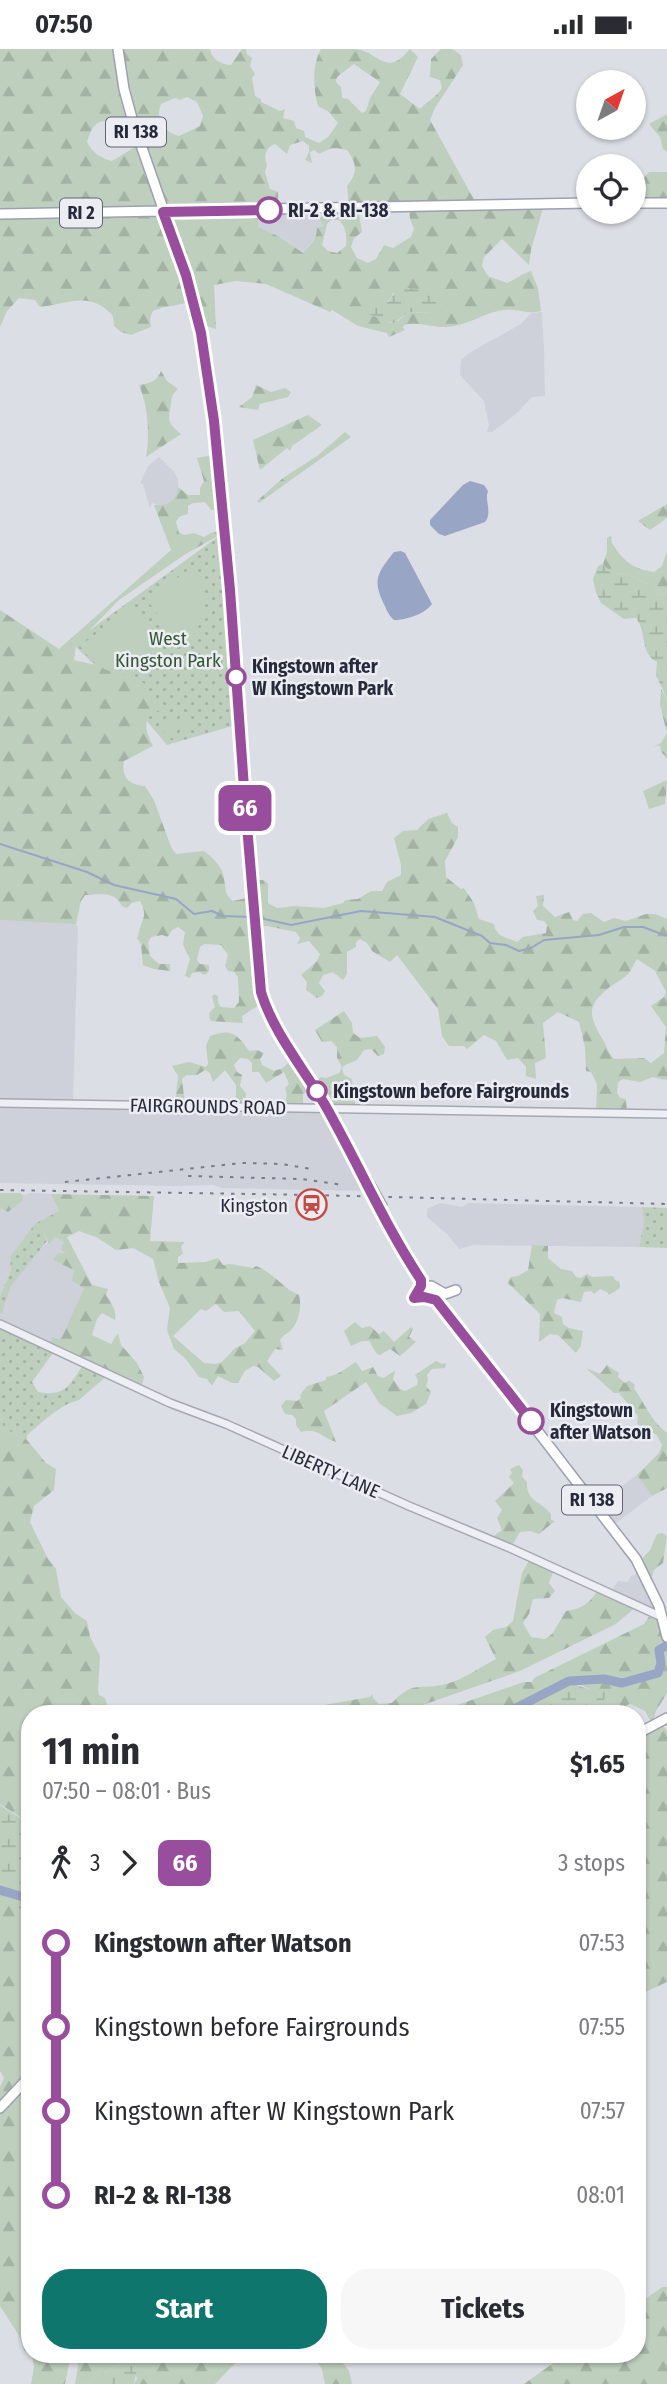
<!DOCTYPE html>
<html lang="en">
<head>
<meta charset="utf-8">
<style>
  :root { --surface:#fff; --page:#f7f7f7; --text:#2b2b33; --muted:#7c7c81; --accent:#0f766e }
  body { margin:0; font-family:"Fira Sans Condensed",sans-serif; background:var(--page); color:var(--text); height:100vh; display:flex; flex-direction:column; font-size:26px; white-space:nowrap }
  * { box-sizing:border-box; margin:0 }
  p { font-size:23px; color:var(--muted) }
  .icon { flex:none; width:38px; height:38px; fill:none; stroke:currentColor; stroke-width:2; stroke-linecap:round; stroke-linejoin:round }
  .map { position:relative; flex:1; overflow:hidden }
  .side { position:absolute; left:21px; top:1656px; width:625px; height:658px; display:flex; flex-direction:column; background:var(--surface); border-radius:28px; box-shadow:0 2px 5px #0004 }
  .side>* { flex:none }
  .badge { padding:0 14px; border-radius:10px; font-size:24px; line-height:46px }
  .needle { width:46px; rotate:40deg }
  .buttons { position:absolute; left:576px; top:21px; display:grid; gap:14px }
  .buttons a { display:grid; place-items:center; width:70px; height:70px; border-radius:50%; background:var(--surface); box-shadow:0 2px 5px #0004; font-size:35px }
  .map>.badge { position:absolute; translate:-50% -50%; box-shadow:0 0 0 4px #fff }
  .legs { display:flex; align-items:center; gap:10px; height:77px; padding:0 21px; font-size:23px }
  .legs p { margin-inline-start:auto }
  .headline { display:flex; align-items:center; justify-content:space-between; height:119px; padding:0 21px }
  h1 { font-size:38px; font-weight:700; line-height:52px }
  .cta { display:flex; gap:14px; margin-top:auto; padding:14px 21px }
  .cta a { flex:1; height:80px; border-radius:28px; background:var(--accent); color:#fff; font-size:28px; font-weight:700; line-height:80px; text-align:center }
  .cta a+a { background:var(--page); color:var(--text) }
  ul { padding:0 21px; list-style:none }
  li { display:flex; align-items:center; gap:24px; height:84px; font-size:26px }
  li i { display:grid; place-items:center; width:10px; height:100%; margin:0 9px; background:currentColor }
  li i::after { content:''; width:18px; height:18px; margin:-9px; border:5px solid; border-radius:50%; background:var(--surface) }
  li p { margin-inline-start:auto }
  li:first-child i { background:linear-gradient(#0000 50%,currentColor 0) }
  li:last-child i { background:linear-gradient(currentColor 50%,#0000 0) }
  .status { display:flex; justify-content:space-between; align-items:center; height:49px; padding:0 35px; background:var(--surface); direction:ltr }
  .status svg { height:19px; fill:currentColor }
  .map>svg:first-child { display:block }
  .built { fill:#ced0da }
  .grass { fill:url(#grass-dots) }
  .forest { fill:url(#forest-firs); fill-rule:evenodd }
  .wetland { fill:url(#wetland-marsh) }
  .pitch { fill:#becfbd }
  .water { fill:#98a5c5 }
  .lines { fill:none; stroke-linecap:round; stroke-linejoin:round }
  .stream { stroke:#98a5c5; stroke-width:2 }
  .river { stroke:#98a5c5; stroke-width:9 }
  .minor-casing { stroke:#a5a8b2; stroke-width:10 }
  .major-casing { stroke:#9ca0b1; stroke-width:12 }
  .minor { stroke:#eeeff4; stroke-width:7 }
  .major { stroke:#fff; stroke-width:9 }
  .rail { stroke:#767b8e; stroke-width:2; stroke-dasharray:3.5 7; stroke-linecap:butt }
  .major-bridge-casing { stroke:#9ca0b1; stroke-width:12; stroke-linecap:butt }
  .major-bridge { stroke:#fff; stroke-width:9 }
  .line-1-casing { stroke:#fff; stroke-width:16 }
  .line-1 { stroke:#994d9d; stroke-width:10 }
  .stop-1-dot { fill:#fff; stroke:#994d9d; stroke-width:3.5 }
  .labels { text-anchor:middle; stroke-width:5; stroke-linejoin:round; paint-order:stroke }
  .shield { fill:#ebedf3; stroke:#616472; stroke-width:2 }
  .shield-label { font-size:18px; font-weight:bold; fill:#262a3b }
  .stop-label { font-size:19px; font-weight:bold; fill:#262a3b; stroke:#ebedf3; text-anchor:start }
  .park-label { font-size:19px; fill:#345634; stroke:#ebedf3 }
  .street-label { font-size:19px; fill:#262a3b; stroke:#ebedf3 }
  .poi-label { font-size:19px; fill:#262a3b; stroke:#ebedf3; text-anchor:end }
</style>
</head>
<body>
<div class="status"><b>07:50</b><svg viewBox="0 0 49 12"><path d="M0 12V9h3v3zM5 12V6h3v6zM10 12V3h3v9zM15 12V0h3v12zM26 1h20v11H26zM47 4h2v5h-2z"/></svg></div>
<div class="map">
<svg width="667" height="2335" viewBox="0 0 667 2335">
  <defs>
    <pattern id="grass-dots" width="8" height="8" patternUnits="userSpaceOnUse" patternTransform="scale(1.75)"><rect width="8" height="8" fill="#becfbd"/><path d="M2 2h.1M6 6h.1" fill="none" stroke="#a3b2a3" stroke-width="1.8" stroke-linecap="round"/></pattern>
    <pattern id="forest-firs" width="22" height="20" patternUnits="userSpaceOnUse" patternTransform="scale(1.75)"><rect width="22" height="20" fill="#becfbd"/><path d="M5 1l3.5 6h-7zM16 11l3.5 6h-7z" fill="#a3b2a3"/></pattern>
    <pattern id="wetland-marsh" width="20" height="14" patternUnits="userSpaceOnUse" patternTransform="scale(1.75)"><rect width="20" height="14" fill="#becfbd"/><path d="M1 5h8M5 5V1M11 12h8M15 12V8" fill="none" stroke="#a3b2a3"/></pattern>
  </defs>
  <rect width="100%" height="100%" fill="#dcdee5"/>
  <path class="built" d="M318,159l6,18 -21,27 -22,-16 -23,-9 -1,-10 21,-1v-8z
    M540,263h2l2,38 1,46 -13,1 -16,17 -24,18h-5l2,-7 -5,-24 -24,-26 1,-15 8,-7 52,-29 9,-10z
    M159,408l16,16 3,7v17l-3,4 -14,5 -9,-3 -2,5 -7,-24 -3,-1 8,-17z
    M0,871l73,2 5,5 -5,172h-5l-1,4 258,5 46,83 -149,-3 -9,-3 -34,1 -179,-3z
    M31,1144l20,1 8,17 -3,4 -13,4 -32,51 -11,26v-88l8,4 14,-14 1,-3z
    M440,1154l22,4 7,-4 173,4 2,16 -5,24 -166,-2 -14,4 -11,-14 -21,-18v-8z
    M55,1188l9,5 -1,8 3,3 -5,1 13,16 10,18 -22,49 -14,8 -48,-21v-11h2l9,-27 27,-35z
    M637,1426l15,21 -36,27 -16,-21z
    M642,1523l18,48 -51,-26 9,-13 10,1 3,-6z"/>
  <path class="grass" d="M219,487l20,188 -72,21 -42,-50 -53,-52z
    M642,1158l25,1v40l-28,-1 5,-24z
    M42,1171v9l5,12 -36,45 -9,27h-2v-17l11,-26 -1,-13 25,-33z
    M0,1275l55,26 -23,32 6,10c28,5 31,-7 46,-28l24,11 -29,25c-19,4 -37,23 -52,35v5l-24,-12 -2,-12 2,-8h-3z"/>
  <path class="forest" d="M0,0h210c1,10 12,16 21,16l11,-16h4l1,5 5,4 -2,8 5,8 -3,4 3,18 6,3v3l19,9 5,-2 -2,9 11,3 2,7 8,3 1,6 14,6 9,-6 10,-14 -9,-11 -11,-6c-5,-18 -6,-41 3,-57 11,0 24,0 35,0 25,4 30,29 54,0l8,8 -18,37 20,15c7,-8 17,-12 22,-21l-2,-8 -10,-3 1,-18 10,-10h11l9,6 2,10 -28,43 -5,12 47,85 66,3 -12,42 -2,15 -27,-26 -18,18 -2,9 6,10 19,7c9,-4 14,-9 24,-12l7,17 3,23c-14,4 -22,-3 -37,-1 -20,2 -33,15 -57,17 -15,1 -29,-6 -43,-2l-1,3 2,2 -16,7 -2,-4 -29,-7 -26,-16 -2,2 -64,-28 -30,-3 -22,4 2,44c-16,-4 -19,-13 -24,-28 -13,5 -25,4 -39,10l-3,7 1,9 -20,8 -10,-3 -7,-6 -1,-10c-23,-26 -44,-12 -73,-9l-5,-7 -16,-2 -12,13 -7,16zM354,15l26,18 -10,16 -4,13 -4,2 -14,-14 -6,-1 -1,-11 -5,-5 1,-5zM187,48l10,5 6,14 -3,10 -21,10c-17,-5 -24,-16 -18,-32l14,-6 5,2zM131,68l9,27 -28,17c-12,-3 -20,-9 -25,-19 9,-31 21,-17 44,-25zM303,92l6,5v6l-4,8 7,3 -2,-11 4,-2 5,4c12,-6 13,-7 28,-4 10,14 11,22 0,36l2,21 -30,1 1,12 4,6 -7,2c0,11 -7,17 -14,25l-23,-16 -22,-10v-9l20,-1v-25l-8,-3 -5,-17 2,-7c-4,-9 -1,-18 8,-21l12,10 3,-9zM409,158l1,12 4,10 -3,8 -18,11 -9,-3 -8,14 -8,4 -11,-5 -6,-11 3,-9 8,-6 -4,-24zM331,171h8c7,7 8,16 7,26l-9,7 -9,-2 -6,-6 5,-21zM393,244l38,1 3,6 8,6 -10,7 -23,-1 -11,9 -8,2 -17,-19c10,0 16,0 20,-11z
    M667,65v38l-4,-3 -3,-12 -11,-13z
    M649,123h18v30h-30l-1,-15z
    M161,322l6,10 11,8c-7,6 -6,8 -7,15 -3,17 -4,18 10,30l-35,23c4,-23 2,-51 -7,-72 12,-2 17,-3 22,-14z
    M256,336l15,7 14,-4 6,4 -3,5 -28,7 -2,6 -19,-3 13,-10z
    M308,366l14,10 -30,21 -2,5 -3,-3 -27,22 -7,-30z
    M345,383l6,5 -92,66 -2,-2 26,-23 34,-22z
    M217,405l5,55 -11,1 -6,-8 -12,1 -5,3v8l-9,3 -3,5 3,11 5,2 10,-2 10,4 9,-5h12l-41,23 -65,45 -43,44 -2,16 39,9 24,13 7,1c-2,16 8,21 21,25l-16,7c-6,12 -1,20 4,31l-29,15c-3,16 5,24 21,25l9,14 17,47 5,7 28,-3c7,5 13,11 17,18 6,11 1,25 12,32l18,-4v-17h12l5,3v20l9,5 18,-2 29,2 19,-5 2,-3 13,-1 13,-8h11l5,-9 14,-7v-10l-7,-27 9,-7 14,-1 11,-11 19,-6 5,10 6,4v10l-13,24 1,16 15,12 3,-1 10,15 5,16 15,5c2,14 13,13 23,18l6,-5 23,-4 1,-8 -3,-4 -7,-1 -4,-9 5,-5 -2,-10 8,-1 -1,11 12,11 14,-5 4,8 4,1 6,-7 8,-1 13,9 10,-4 12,3 20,-7h9l12,5v160l-2,1 -12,-3 -13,5 -17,-3 -5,3 -1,11 3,5 6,1 1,13 -31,-1 1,-27 -6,-12 -5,-1 -1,-24 -6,-25 -21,-10 -15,11 3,35 -11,5 1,16 -10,-3v-9l-8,-9 -11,2 -11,-19 -12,-6 -17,14 -3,-3h-15l-7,-10 -4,-27 -41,-54 -7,7 -18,-11 -5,-8 -7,-4 -4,3v5l-9,5v22l-4,6 -10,-8 -10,3 -4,8 6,8 -3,5 -5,2 -11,-8 1,-8 -6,-7 16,-14 3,-7 -11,-13 -12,3 3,-6 -4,-6 -29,-6 -13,1 8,76 -20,13 1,7 -33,-2 -1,-8 6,-6 -3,-10 2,-3 4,2v7l3,4 13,1 5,-6 -1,-25 -4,-5 -6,-1 -3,-5 3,-11 -7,-10 -17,-1 -4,3 -3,13 3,4 9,1v6l-4,4 -6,-3 -7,1 -2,5 -5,-2 5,-17 -7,-15 2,-12 -7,-5 -7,4 -3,6 -6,-2 -11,2 -3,6 2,13 9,8h11v7l-16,-2 -11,-4 -2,-21 -4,-6c2,-3 2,-7 3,-10 4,-13 7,-13 0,-27l-8,2 -5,5 -5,-2c-8,-16 -22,-11 -37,-11l-4,6 -5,23 -76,-4v-310l59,39 112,-99 -17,-45c13,1 23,-3 24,-18l10,8h12v-7l4,-7 -7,-23zM637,910l18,12 11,21 -2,5 -13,9 15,21 -2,26 -13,10 -7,-5 -30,1c-6,-6 -7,-12 -11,-19 -15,-26 -17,-34 8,-54 6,-4 14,-8 18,-13 3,-4 5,-10 8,-14z
    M667,455v14l-17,12 -12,-9z
    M610,487l2,1 -1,4c11,19 21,28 43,31l8,-6 5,-15v42l-7,2 -8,-9 -26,-12 -15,-1 -8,-9 4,-12v-14z
    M661,640l6,10v59l-6,-6 -1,-7 -7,2 8,-4 6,-10 -7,-28z
    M667,731l-2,24 -16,5 -6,-18z
    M344,962l8,12 1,10 7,5 17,-2 8,11 -1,7 -6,2 -7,-7 -7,1 -7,10 -12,5 -3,3 2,7 8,4 3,29 -27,1 -15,-22 -10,7v13l-19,-2 3,-10 -2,-7 4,-4 -5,-12 -18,11 -7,-11h-7v-9l-4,-4 -8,-1 -6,7 3,7 5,3 -2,11 6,7 -1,12h-9v-20l-11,-15 -12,12 -3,-9 -5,-3 -8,5h-11l-4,4 3,26h-10l3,-29 -6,-10 17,-4 17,5 2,-3 -2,-18 4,-10c20,-7 26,-4 39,15l8,-1 7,3 -4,6 2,6 12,6 9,-3 10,-10 19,26 9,-7 5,1 13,-5 3,-6 -5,-9v-11l-6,-6 -9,1 -7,-12z
    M0,1144h20l3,2 -1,6 -14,11 -8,-4z
    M51,1145l103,2 -4,45 35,1 -4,4 2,8 -5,3v6l27,-1 13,-4 5,7 7,-1 23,4 3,-2c17,6 26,22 43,29 3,11 0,29 -10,37 -4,3 -7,4 -9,8l3,10 -8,-1 -8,12 14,15 -7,5 -16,-14 -5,-1 -8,5 -7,12h-6l-14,-7 -6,10 -5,-7 -8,-2 -14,-19 -11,-9 -7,-19 3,-22 -11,-26 -6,-23 -20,-11 -17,2 -20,-13 -17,-6 -12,6 25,48 16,4 -2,6c5,8 11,15 9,25l-13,-7 -5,6 -5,16 19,9 7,-11 3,12 16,18 7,14 -3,12 -93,-44 5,-8 6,2 3,-2 22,-49 -12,-7 2,-11 -21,-10 5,-7h8l-5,-3 3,-8 -9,-5 -6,7 -7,-15v-9l17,-9zM216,1255l8,8 15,-1 16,20 -10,12 -11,6 -12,13 -7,2 -11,-1 -31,-27 28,-27 5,2z
    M532,1196l16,1v12l13,11 11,2 4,6 5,1 6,-4 5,3 21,-1 2,4 4,2 1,6 -11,7 -2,-3 -7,-3 -6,5 -3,-3 -7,1 -3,10 -19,-4 -5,2 -3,13 8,4 1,7 6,4 14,3 -2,15 -5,7 -18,-18 -8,-1 -11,8 1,-28 -32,-31 3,-6 7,-1 10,-6z
    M355,1273l7,6 8,-2 9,8 5,-3 10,11 17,-15 2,2 -4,8 7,5 -16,14 -10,-7 -10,6 -3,-1 -8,-13h-7l-11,5 -7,-15z
    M436,1312l6,3 4,-1v2l-1,3 -13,1 -5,6 1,5 -2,6 5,6 -5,12 -15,9 -14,3 -18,-13 -13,-21 -42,29 12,31c-14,-4 -18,-15 -35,-10l-5,-7v-6l-4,-4 -7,-1 -4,-8 5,-6 11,1 4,-3 -1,-3 7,-9 19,-6v-3c16,-3 17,-8 30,-15l6,9 11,-4 5,9 5,2 12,-7 -2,8 7,10 5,2 12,-6 1,-5 -3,-5z
    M607,1316l12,8 -1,4 7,6 4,-3 6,5 -1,3c10,15 18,34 33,45v55l-15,8 -15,-21 22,-22 3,-8 -5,-10 -20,-11 1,-8 -19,-23h-5l-28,-25 14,6z
    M0,1359h3l-2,8 2,12 24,12 19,23 10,6 -2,21 -20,16 -4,16 18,37 8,10 5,28 14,16 12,8 3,16 10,19 -2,34 1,5 6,3 5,15h-80v121l-10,-17 -20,-13z
    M519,1416l4,5 -1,7 5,5c-1,20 14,19 24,32v6l4,1 -16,13 -9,-3 -10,1 -10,17 -11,-5 -4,-9 7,-5 -5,-12 5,-8 -7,-9 19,-18 -5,-6 3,-4 -2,-4z
    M662,1484l5,3 -4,27 -9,7 -5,16 -12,-22 13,-14 7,-16z
    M530,1510l24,11 -5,13 6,8 -6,7 -16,1 -4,15 -6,9 8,14 14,2 7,-5 14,-23c14,-1 25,-8 32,-22l38,18 -20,17 -96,47 -120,42h-91l15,-8 46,-8 2,-3 1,4 6,6 13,-1c22,-24 28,-12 54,-19 17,-4 34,-17 50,-25l-11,-22 8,-7 13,-3 7,-6 9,-48z
    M650,1566l10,5 7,14v59l-11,18 -2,7 13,12v252l-30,14v-263l15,-9 -7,-13 -15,-7 -15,6 -1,3h-20l5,-3 -8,-20 -12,-6 -34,14 -8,11 -5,1 -9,-8h-5l-6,11h-78l90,-31h8l2,-4 110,-54z
    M0,1844l30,26v435h41l-6,30h-34l3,-17 -2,-11 -8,-6 -6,-16 -18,-28v-198l3,-5 -3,-3v-13l4,-9 -4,-7z
    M662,2238h5v97h-143l35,-25h5l7,-5h66v-49z
    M80,2305h164l-29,30h-81l3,-5 -5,-22 -49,27h-8z
    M312,2305h24l13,17 3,13h-27l-3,-15z"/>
  <path class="wetland" d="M409,239l20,3 15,18 -12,4 -23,-1 -15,11 -12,-3 -18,-8 1,-4 8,-4 15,-2 9,-13z
    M603,515l8,9 15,1 26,12 8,9 7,-2v106l-11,-24 1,-13c-17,-8 -10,-30 -21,-44l-12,1 -23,-16 -5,-11 -3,-13 5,-13z
    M571,1634l20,7 17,1 -9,19 -5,3h-82l6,-11h5l10,8 12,-12z
    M0,1756l20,13 10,17v85l-30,-26z
    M132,2308l6,6 -4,21h-51z"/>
  <path class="pitch" d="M195,516c17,28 12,61 -13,82l-35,-47z
    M133,558l36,54c-21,12 -52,20 -74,2 -6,-4 -10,-12 -15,-17z
    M189,662l6,17 -10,3 -6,-16z
    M173,672l5,15 -12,4 -5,-15z"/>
  <path class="water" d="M470,432l14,4 4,6c-4,10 5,21 -3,31l-40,14 -6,-2 -9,-9v-5l33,-35z
    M401,502l4,2 27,51c-7,10 -26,16 -38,16 -6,-5 -8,-12 -12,-20 -10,-22 -2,-30 12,-48z"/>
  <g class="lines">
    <path class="stream" d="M0,795l87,28 27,13 62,14 18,15 18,-3 11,5 28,1
      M260,869l31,7 70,-14 74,6 47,19 8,7 16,2 13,6 12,-3 13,-8 55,-5 25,-8h19l24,9"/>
    <path class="river" d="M511,1664l3,-4 55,-28 35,-2 18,4 36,-10 3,-10 -2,-13 7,-4
      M0,1841l30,9"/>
    <defs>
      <path id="minor" d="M0,1054l667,11
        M0,1275l170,79 56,21 183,82 101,42 152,69"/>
      <path id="major" d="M118,0l6,40 9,33 53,153 15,57 13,89 12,117 35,454 10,25 54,88 40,75
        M634,154h33
        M0,165l588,-11
        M378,1158l21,39 30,44 207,269 23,47 8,31
        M431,1237l14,8 11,-4
        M414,1249l10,-2 12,4
        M637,1685l30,-16
        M0,2059l30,-32"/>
    </defs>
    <use href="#minor" class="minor-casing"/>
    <use href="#major" class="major-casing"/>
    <use href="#minor" class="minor"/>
    <use href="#major" class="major"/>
    <path class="rail" d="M188,1127l113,3 43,6
      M65,1133l177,-19 40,1 29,5
      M0,1141l314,5 353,9"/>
    <defs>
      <path id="major-bridge" d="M365,1131l5,5 13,23"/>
    </defs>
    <use href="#major-bridge" class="major-bridge-casing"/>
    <use href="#major-bridge" class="major-bridge"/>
  </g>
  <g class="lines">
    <defs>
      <path id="line-1" d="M269,161l-106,2 23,63 15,58 13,88 16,169 15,212 16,190c12,40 43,77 64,113 33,58 59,119 96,175v6l-7,12 10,-1 12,3 95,121"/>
    </defs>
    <use href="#line-1" class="line-1-casing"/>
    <use href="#line-1" class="line-1"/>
  </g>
  <defs>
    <symbol id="station-ring" viewBox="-11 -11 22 22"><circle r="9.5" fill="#ebedf3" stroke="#c74944" stroke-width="1.5"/><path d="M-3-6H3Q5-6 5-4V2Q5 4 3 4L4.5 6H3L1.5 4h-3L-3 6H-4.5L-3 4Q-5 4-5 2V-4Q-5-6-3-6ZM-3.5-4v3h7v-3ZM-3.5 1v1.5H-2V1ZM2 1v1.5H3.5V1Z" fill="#c74944"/></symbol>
  </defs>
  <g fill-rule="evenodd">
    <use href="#station-ring" x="294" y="1138" width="35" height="35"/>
  </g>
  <g class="stop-1-dot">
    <circle cx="269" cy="161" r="12"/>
    <circle cx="236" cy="628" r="9"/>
    <circle cx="317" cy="1042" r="9"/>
    <circle cx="531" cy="1372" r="12"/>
  </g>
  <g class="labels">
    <g class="shield">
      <rect x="106" y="68.5" width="60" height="29" rx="5"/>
      <rect x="60" y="149.5" width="42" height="29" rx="5"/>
      <rect x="562" y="1436.5" width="60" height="29" rx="5"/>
    </g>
    <g class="shield-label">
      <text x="136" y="89">RI 138</text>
      <text x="81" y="170">RI 2</text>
      <text x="592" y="1457">RI 138</text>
    </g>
    <g class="stop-label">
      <text x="288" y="168">RI-2 &amp; RI-138</text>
      <text x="252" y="624">Kingstown after<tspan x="252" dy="22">W Kingstown Park</tspan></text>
      <text x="333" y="1049">Kingstown before Fairgrounds</text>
      <text x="550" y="1368">Kingstown<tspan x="550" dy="22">after Watson</tspan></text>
    </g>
    <g class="park-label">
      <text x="168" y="596">West<tspan x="168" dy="22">Kingston Park</tspan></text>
    </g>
    <g class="street-label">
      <text transform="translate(208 1057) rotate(1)" y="7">FAIRGROUNDS ROAD</text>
      <text transform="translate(331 1422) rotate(24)" y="7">LIBERTY LANE</text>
    </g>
    <g class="poi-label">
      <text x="288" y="1163">Kingston</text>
    </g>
  </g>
</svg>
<div class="buttons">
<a><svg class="needle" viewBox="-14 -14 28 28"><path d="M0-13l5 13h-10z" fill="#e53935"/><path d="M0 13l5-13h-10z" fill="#7c7c81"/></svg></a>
<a><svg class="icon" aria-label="locate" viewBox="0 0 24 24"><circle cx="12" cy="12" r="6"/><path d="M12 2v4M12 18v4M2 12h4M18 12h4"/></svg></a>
</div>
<b class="badge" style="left:245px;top:759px;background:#994d9d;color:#fff">66</b>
<section class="side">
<div class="headline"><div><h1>11 min</h1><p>07:50 – 08:01 · Bus</p></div><b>$1.65</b></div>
<div class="legs"><svg class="icon" aria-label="walk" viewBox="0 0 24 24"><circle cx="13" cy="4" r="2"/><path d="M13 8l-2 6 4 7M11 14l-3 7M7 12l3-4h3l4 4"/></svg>3<svg class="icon" aria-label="forward" viewBox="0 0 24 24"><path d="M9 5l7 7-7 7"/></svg><b class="badge" style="background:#994d9d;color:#fff">66</b><p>3 stops</p></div>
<ul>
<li><i style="color:#994d9d"></i><b>Kingstown after Watson</b><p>07:53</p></li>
<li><i style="color:#994d9d"></i><span>Kingstown before Fairgrounds</span><p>07:55</p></li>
<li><i style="color:#994d9d"></i><span>Kingstown after W Kingstown Park</span><p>07:57</p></li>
<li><i style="color:#994d9d"></i><b>RI-2 &amp; RI-138</b><p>08:01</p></li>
</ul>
<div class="cta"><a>Start</a><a>Tickets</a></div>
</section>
</div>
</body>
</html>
